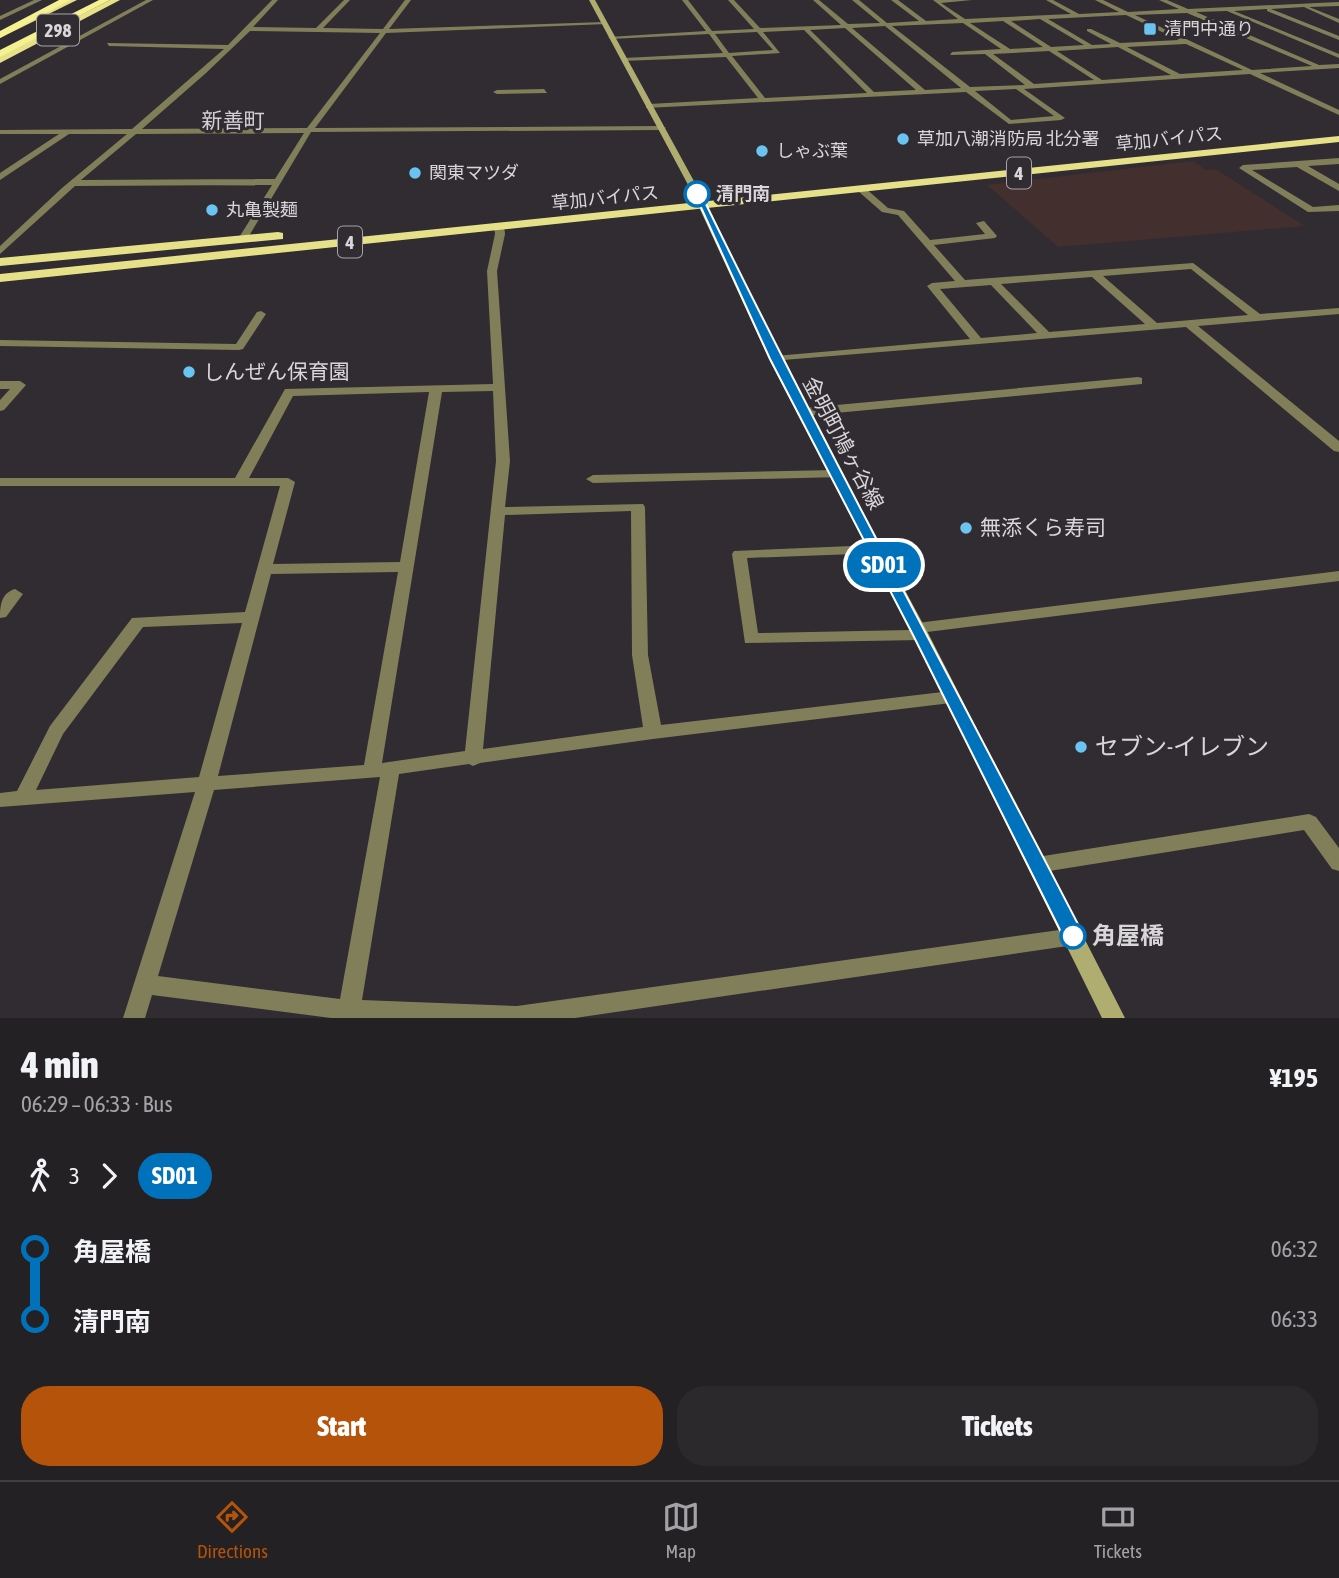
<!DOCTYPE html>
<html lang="en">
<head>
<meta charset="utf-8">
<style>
  :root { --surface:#242125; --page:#2c292d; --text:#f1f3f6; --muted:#a3a3a7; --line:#413e42; --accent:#b45309 }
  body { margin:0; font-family:"Asap Condensed","Noto Sans JP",sans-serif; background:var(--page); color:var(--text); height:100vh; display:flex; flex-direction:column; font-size:26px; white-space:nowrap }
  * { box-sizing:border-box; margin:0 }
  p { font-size:23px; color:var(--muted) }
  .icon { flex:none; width:38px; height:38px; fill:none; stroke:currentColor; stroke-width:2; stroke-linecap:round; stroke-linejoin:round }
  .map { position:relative; height:1018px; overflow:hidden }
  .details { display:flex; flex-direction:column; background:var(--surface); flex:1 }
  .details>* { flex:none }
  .badge { padding:0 14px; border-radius:23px; font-size:24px; line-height:46px }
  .map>.badge { position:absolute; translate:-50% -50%; box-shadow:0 0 0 4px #fff }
  .legs { display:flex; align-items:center; gap:10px; height:77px; padding:0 21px; font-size:23px }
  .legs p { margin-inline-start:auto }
  .headline { display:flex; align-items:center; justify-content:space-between; height:119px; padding:0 21px }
  h1 { font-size:38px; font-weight:800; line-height:52px }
  .cta { display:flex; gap:14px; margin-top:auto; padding:14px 21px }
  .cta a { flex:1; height:80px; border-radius:28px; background:var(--accent); color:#fff; font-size:28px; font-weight:800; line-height:80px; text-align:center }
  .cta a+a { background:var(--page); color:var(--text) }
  ul { padding:0 21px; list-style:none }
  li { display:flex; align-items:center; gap:24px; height:70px; font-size:26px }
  li i { display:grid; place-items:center; width:10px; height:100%; margin:0 9px; background:currentColor }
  li i::after { content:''; width:18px; height:18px; margin:-9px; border:5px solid; border-radius:50%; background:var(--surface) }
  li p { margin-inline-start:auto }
  li:first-child i { background:linear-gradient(#0000 50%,currentColor 0) }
  li:last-child i { background:linear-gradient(currentColor 50%,#0000 0) }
  .menu { display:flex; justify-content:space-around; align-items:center; height:98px; border-top:2px solid var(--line); background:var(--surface); font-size:19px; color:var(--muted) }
  .menu a { display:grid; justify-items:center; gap:4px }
  .menu .selected { color:var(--accent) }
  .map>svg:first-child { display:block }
  .industrial { fill:#442f2f }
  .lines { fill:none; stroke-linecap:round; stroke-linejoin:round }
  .minor { fill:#817f5a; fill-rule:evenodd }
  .secondary { fill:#b0ad70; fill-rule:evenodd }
  .trunk { fill:#e6e188; fill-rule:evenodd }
  .motorway { fill:#f6f190; fill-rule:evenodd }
  .line-1 { fill:#0072bc; stroke:#fff; stroke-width:2 }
  .poi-dot { fill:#6bc3f2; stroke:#302c31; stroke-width:2.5 }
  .stop-1-dot { fill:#fff; stroke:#0072bc; stroke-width:3.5 }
  .labels { text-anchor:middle; stroke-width:6; stroke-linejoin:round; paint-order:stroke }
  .far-poi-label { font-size:18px; fill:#d9d6da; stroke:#302c31; text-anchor:start }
  .far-street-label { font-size:18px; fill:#d9d6da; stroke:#302c31 }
  .far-stop-label { font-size:18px; font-weight:bold; fill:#d9d6da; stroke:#302c31; text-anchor:start }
  .shield { fill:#302c31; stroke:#a6a3a7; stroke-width:2 }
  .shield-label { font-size:19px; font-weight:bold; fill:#d9d6da }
  .far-quarter-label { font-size:21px; fill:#d4cfd5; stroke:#302c31 }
  .poi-label { font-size:21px; fill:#d9d6da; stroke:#302c31; text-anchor:start }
  .street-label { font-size:21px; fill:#d9d6da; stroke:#302c31 }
  .near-poi-label { font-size:24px; fill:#d9d6da; stroke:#302c31; text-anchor:start }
  .near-stop-label { font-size:24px; font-weight:bold; fill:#d9d6da; stroke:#302c31; text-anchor:start }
</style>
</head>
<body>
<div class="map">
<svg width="1339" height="1018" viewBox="0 0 1339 1018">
  <rect width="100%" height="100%" fill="#302c31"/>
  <path class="industrial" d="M1193,161l13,9 9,-1 90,57 -247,21 -71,-62z"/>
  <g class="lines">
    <path class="minor" d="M34,0h8l-42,20v-4z
      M146,0h7l-153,84v-5z
      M272,0h6l-25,27 63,1 28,-28h6l-27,28 60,1 22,-29h6l-22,29 215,-7 3,2 -221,9 -71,95 347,-2 4,2 -4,2 -351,2 -65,109 -8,-2 34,-54 -197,1 -75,68v-8l62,-58 65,-54h-58l-69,46v-7l59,-39h-59v-4l132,-1 92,-80 -115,-3 -2,-3 121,2zM250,31l130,2 -73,95 -165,1 64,-56zM304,133l-29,46 -194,1 55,-46z
      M682,0h6l24,31 42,-2 -26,-29h6l26,28 81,-3 -28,-25h6l29,24 32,-1 -28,-23h7l28,23 32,-2 -28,-21h7l28,21 32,-2 -25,-19h39l-31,3 24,16 106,-5 -25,-14h7l26,14 40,-2 -24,-12h8l25,12 51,-3 -20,-9h8l21,9 151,-7v4l-30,1 30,12v4l-35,-16 -33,2 68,27v4l-72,-29v-2l-33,2 105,43v4l-112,-47 -31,1 123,53 20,-1v4l-79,5 79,37v5l-89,-41 -226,15 41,29 -4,2 -52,4 -43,-32 -320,16v-4h3l109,-6 -32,-41 -104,4 2,-3 99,-5 -14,-19 -98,5 -3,-2 98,-6zM1187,13l125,53 -60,4 -117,-55zM1126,15l53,25 -59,3 -29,-14h-4v2l24,13 -19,1 -44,-26zM1040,19l44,26 -33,2 -40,-26zM1003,21l40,26 -33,2 -40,-26zM963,23l38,26 -49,3 -2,3 35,-1 40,31 -55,2 -78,-61zM885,26l76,62 -36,2 -73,-62zM845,28l71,62 -42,2 -64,-62zM804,30l63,63 -102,5 -33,-42 48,-3 -17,-21zM757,32l16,18 -44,3 -14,-19zM1185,44h1l57,26 -63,4 -53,-27zM1118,47l53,28 -69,5 -45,-29zM1049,51l45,29 -60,4 -41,-30zM1016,89l38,27 -43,4 -36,-29z
      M544,89l3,4 -50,1 -4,-2 4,-2z
      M1339,158v6l-31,2 31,18v7l-42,-24 -45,3 61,37 26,-2v6l-31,1 -69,-44 4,-3z
      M858,187h6l24,21 16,3 26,29 55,-6 -9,-11 8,-2 13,15 -2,2 -61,7 31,35 228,-17 67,51 79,-6v6l-141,12 141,115v11l-5,-1 -148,-124 -415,34v-4l4,-1 195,-17 -43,-53 5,-3 23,-2 -57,-66 -16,-3 -24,-21zM1191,269l57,46 -91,8 -54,-47zM1092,277l53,47 -96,8 -48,-48zM991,285l46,48 -56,5 -41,-49z
      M499,223l5,3 1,8 -8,37 13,190 -5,46 138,-3 2,3 3,148 13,70 290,-34 6,2 3,4 -3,4 -6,2 -298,36 -173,24 -7,3 -4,-2 -70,10 -37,226 155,6 557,-78 7,2 3,7 -3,7 -506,74h-244l-179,-23 -7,23h-22l72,-226 -195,15v-14l17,-2 33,-65 82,-108 113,-6 35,-126h-280v-8h235l50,-89 208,-5 -6,-113 8,-37 -1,-8zM493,391l3,70 -31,290 -83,12 60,-371zM429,392l-29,170 -127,2 22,-82 -7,-4h-39l44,-82zM631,511l1,144 11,72 -160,22 22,-234zM398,572l-34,193 -146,11 53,-202zM242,623l-43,154 -163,13 27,-56 80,-107zM380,777l-40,222 -182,-23 56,-186z
      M261,311l5,3 -23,35 -4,1 -239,-4v-6l236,4 21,-32z
      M1138,377l4,1v6l-338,32 -6,-4 6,-4z
      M0,381h20l6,4 -22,25 -4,1v-11l10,-11h-10z
      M836,470l5,1 2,3 -2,3 -248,6 -7,-4 7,-4z
      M876,545l7,5 -2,3 -134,5 11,75 152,-3 1,-6 6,-1 422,-52v10l-412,51 2,3 -2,4 -6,1 -176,3 -13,-89 2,-3z
      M15,589l8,5 -17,23 -6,1c0,-12 1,-25 15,-29z
      M1309,814l7,3 23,31v23l-7,-2 -28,-39 -267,43 -7,-2 -3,-6 3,-6 7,-2z"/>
    <path class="secondary" d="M589,0h6l106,194 80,165 148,276 196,383h-23l-189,-383 -144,-276 -76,-165z"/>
    <path class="trunk" d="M67,0h10l-77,38v-6z
      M110,0h10l-120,63v-7z
      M1339,136v6l-1339,140v-8z
      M278,232l5,1v6l-283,27v-8z"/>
    <path class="motorway" d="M59,0h11l-70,38v-7z
      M99,0h11l-110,57v-7z"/>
  </g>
  <path class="line-1" d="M694,192l7,2c121,248 253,490 380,736l3,6 -3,6 -8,3 -7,-3 -153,-307 -143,-276z"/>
  <g class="poi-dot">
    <rect x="1143" y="22" width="14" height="14" rx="3.5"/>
    <circle cx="903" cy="139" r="7"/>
    <circle cx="762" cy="151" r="7"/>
    <circle cx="415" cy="173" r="7"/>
    <circle cx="212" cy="210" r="7"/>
    <circle cx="189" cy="372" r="7"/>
    <circle cx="966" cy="528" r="7"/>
    <circle cx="1081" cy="747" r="7"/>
  </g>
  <g class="stop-1-dot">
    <circle cx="697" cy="194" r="12"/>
    <circle cx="1073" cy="936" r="12"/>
  </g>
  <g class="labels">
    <g class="far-poi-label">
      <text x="1164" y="35">清門中通り</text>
      <text x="917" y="145">草加八潮消防局 北分署</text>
      <text x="776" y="157">しゃぶ葉</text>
      <text x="429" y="179">関東マツダ</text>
      <text x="226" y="216">丸亀製麺</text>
    </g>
    <g class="far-street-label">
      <text transform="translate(1169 139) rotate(-6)" y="6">草加バイパス</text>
      <text transform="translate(605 198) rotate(-6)" y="6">草加バイパス</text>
    </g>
    <g class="far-stop-label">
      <text x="716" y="200">清門南</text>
    </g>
    <g class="shield">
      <rect x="37" y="14.5" width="42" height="31" rx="5"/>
      <rect x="1007" y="157.5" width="24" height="31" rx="5"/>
      <rect x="338" y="226.5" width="24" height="31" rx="5"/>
    </g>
    <g class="shield-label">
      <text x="58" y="37">298</text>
      <text x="1019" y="180">4</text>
      <text x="350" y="249">4</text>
    </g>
    <g class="far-quarter-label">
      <text x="233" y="128">新善町</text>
    </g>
    <g class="poi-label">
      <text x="203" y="379">しんぜん保育園</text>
      <text x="980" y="535">無添くら寿司</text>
    </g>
    <g class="street-label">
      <text transform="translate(843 443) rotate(62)" y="7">金明町鳩ヶ谷線</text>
    </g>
    <g class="near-poi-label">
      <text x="1095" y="755">セブン-イレブン</text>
    </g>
    <g class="near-stop-label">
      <text x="1092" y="944">角屋橋</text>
    </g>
  </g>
</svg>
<b class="badge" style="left:884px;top:565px;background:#0072bc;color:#fff">SD01</b>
</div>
<section class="details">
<div class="headline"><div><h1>4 min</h1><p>06:29 – 06:33 · Bus</p></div><b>¥195</b></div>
<div class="legs"><svg class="icon" aria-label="walk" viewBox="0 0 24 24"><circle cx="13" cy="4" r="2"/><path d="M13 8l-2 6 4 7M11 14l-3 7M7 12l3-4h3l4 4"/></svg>3<svg class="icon" aria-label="forward" viewBox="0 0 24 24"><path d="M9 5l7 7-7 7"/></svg><b class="badge" style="background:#0072bc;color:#fff">SD01</b></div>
<ul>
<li><i style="color:#0072bc"></i><b>角屋橋</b><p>06:32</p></li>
<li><i style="color:#0072bc"></i><b>清門南</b><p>06:33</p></li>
</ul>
<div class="cta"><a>Start</a><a>Tickets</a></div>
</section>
<nav class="menu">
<a class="selected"><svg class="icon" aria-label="directions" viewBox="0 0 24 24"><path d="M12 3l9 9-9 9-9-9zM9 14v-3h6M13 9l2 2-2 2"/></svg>Directions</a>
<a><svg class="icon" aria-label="map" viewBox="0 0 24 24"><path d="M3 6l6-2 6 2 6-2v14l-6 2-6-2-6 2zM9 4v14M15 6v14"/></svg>Map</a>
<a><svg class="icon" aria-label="tickets" viewBox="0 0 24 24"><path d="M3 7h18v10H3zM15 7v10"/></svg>Tickets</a>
</nav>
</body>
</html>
